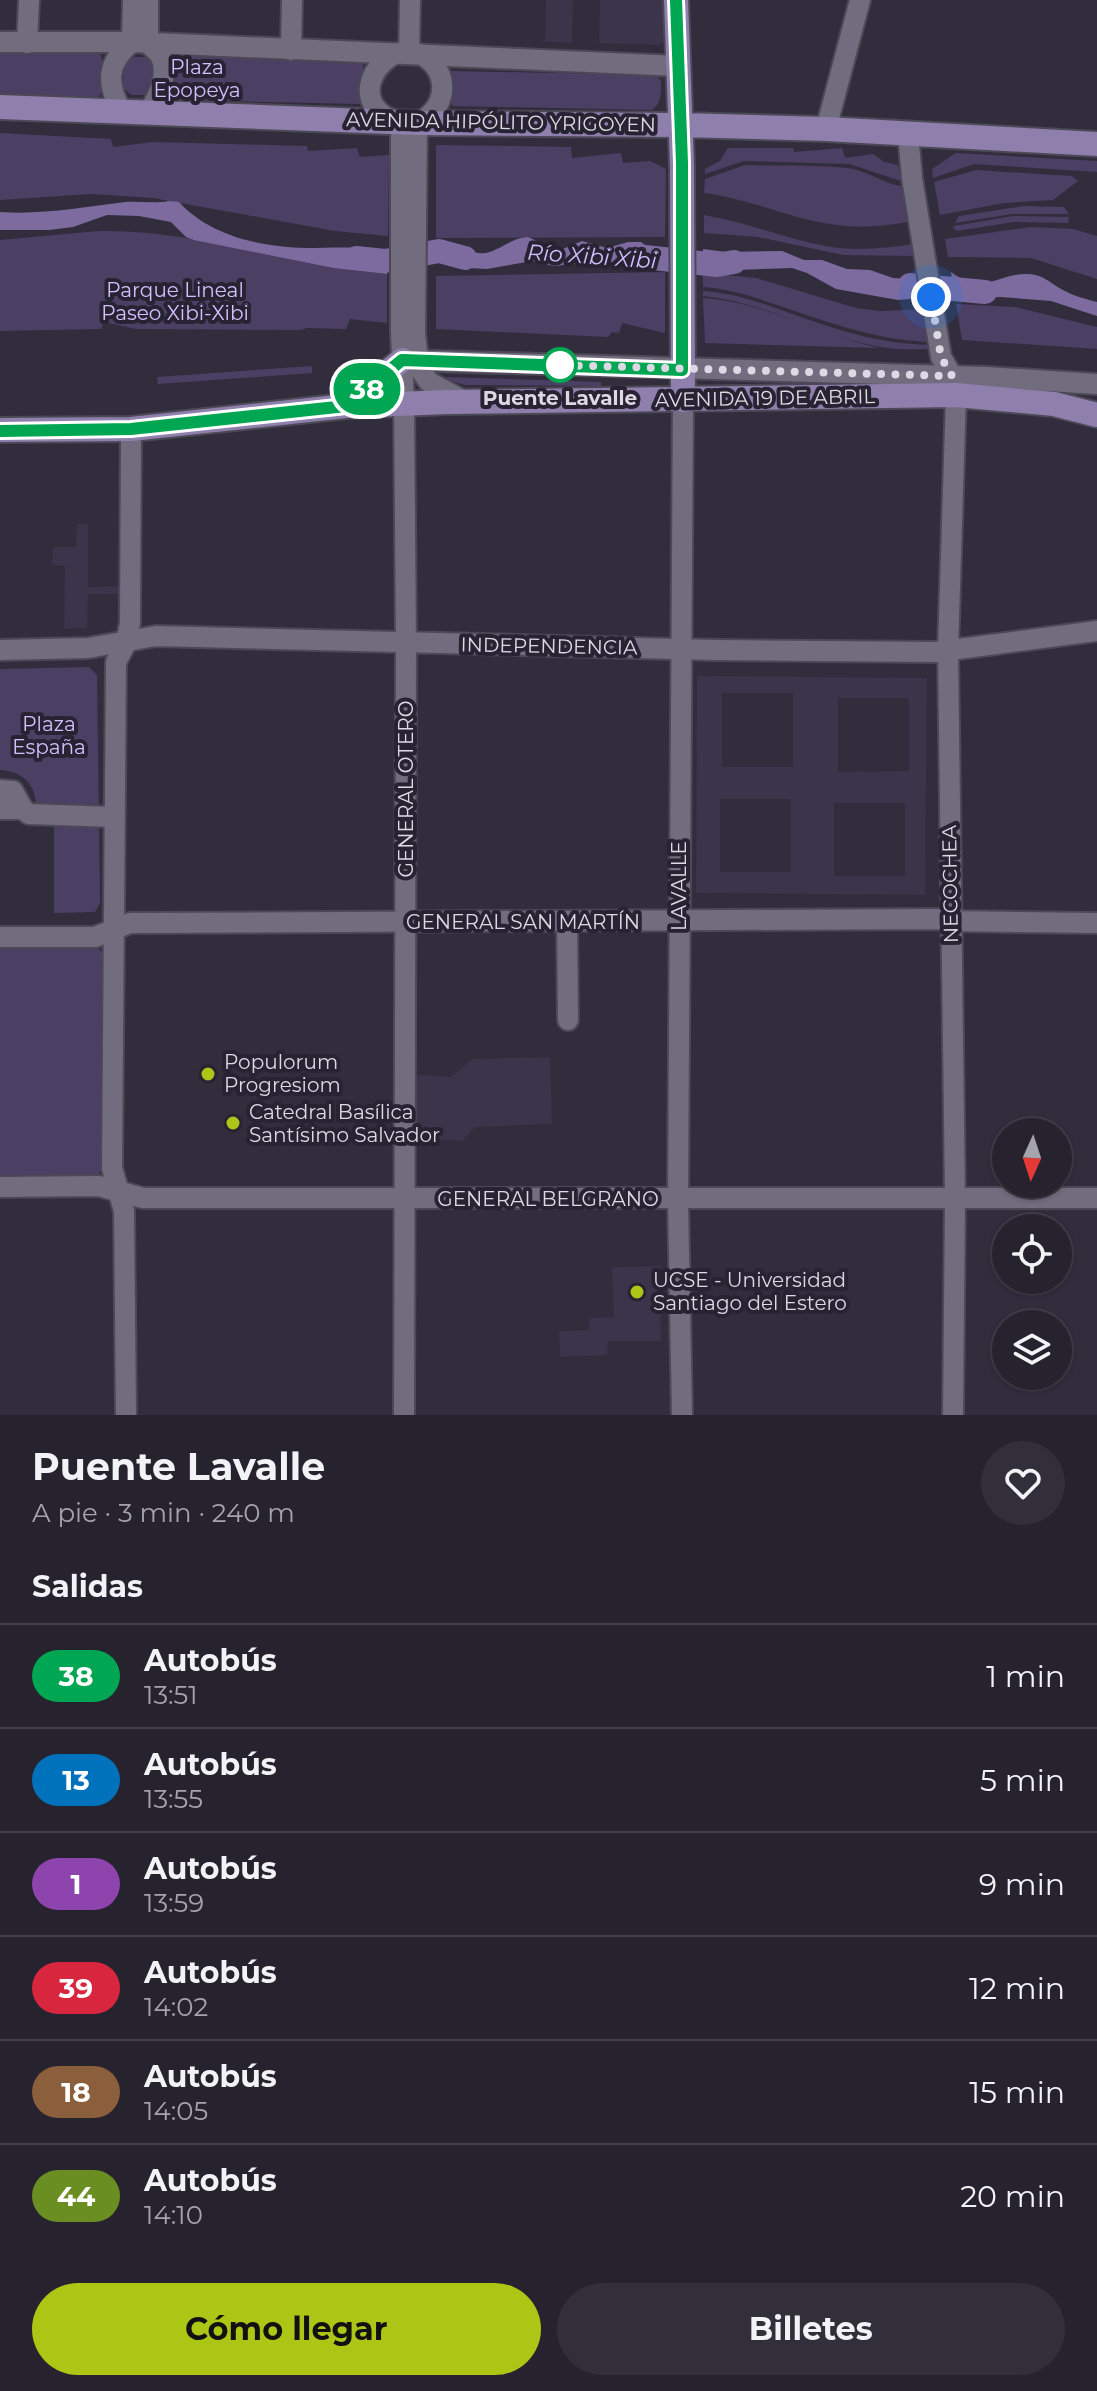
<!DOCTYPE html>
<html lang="es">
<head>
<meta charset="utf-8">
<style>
  :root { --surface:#26222e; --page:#322f3a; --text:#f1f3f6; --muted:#a4a4aa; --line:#423f4a; --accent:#abc615 }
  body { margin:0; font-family:Montserrat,sans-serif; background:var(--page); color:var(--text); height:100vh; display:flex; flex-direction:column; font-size:30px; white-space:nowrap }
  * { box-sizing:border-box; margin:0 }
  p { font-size:26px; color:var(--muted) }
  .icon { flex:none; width:44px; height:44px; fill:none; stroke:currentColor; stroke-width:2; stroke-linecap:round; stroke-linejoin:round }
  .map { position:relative; height:1415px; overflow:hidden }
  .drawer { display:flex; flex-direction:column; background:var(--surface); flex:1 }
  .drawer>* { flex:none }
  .badge { padding:0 16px; border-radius:26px; font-size:28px; line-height:52px }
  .needle { width:52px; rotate:183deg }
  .controls { position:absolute; left:992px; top:1118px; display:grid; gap:16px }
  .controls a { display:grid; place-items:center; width:80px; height:80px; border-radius:50%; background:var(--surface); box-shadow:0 2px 6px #0004,0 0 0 2px var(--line); font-size:40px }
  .you { position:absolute; width:40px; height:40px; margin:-20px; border:6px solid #fff; border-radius:50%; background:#1a73e8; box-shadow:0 0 0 12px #1a73e833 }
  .map>.badge { position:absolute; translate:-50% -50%; box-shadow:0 0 0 4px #fff }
  h2 { padding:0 32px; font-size:30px; line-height:72px }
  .round { display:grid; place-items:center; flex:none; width:84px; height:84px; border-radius:42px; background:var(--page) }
  .headline { display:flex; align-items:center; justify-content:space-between; height:136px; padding:0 32px }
  h1 { font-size:38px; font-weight:700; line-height:60px }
  .button { display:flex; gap:16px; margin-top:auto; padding:16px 32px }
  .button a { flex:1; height:92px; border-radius:48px; background:var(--accent); color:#111; font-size:32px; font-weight:700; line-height:92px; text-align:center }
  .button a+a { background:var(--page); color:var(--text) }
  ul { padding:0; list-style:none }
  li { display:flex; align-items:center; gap:24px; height:104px; padding:0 32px; border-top:2px solid var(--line) }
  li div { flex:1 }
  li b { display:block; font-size:30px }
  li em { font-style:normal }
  li .badge { min-width:88px; font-weight:700; text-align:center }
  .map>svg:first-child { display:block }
  .built { fill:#3b344a; fill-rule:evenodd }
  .green { fill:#4c3f64 }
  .water { fill:#7d6b9f }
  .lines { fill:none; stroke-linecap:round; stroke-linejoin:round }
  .river { stroke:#7d6b9f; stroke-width:24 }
  .minor-casing { stroke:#4c4856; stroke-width:24 }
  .major-casing { stroke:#4c4856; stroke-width:28 }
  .minor { stroke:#726c7f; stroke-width:20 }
  .major { stroke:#8e7fad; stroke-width:24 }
  .line-casing { stroke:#fff; stroke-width:18 }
  .line { stroke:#00a651; stroke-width:12 }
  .walk { stroke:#dcd9e4; stroke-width:8; stroke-dasharray:0 14.4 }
  .stop-dot { fill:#fff; stroke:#00a651; stroke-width:4 }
  .poi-dot { fill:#abc615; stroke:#282333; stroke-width:3 }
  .labels { text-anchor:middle; stroke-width:8; stroke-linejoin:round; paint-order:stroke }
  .park-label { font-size:20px; fill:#d3bffd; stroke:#282333 }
  .street-label { font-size:20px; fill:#dcd9e4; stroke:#282333 }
  .stop-label { font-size:20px; font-weight:bold; fill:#dcd9e4; stroke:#282333 }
  .poi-label { font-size:20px; fill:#dcd9e4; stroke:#282333; text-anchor:start }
  .water-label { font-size:22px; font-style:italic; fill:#d1bdfb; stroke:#282333 }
</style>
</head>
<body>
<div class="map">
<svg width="1097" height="1415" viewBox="0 0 1097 1415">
  <rect width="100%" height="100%" fill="#322d3d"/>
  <path class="built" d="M546,0h27l-1,43 -27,-1z
    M600,0h62l4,14v26l-6,5 -61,-2z
    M77,524h11v63l35,-1v8h-35l-1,34 -23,1 1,-63 -13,-1 1,-18h23z
    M697,676l230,2 -2,217 -229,-2zM722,693h71v74h-71zM838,698h71v73l-71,1zM720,799h71v73h-71zM834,803h71v73h-71z
    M550,1057l2,67 -77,3 -13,14 -47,-2 2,-64 34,2 22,-18z
    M660,1266l1,75h-53l-1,14 -47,2 -1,-26 30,-1 1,-12 24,-1 -2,-50z"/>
  <path class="green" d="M94,50l6,3c5,14 7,31 -1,44l-99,-3v-43z
    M185,55l178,8 -1,41 -186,-4c-7,-13 -6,-40 9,-45z
    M131,57h16l6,6v26l-6,6h-15l-9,-7 1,-25z
    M451,71l205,4 5,6c0,12 1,21 -9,29l-200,-4z
    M0,133l111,6 2,8 40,-5 154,4 1,5 49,-3 3,9 29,-2 -1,81 -53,-5 -182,-33 -62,-4 -91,6z
    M436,145l135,2 1,11 49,-5 2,10 27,-2 16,8 -1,68 -229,1z
    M728,148h65l1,4 48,-4 3,10 28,-4 11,8 14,3 3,16 -52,-17 -105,-3 -39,13v-5l15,-8z
    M956,153l141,8v11l-123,-8 -41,14 -1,-9z
    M745,165c34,1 69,0 102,3 20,2 36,16 55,18l7,36c-21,3 -42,6 -63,4 -49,-4 -94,-27 -142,-33l1,-14z
    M976,170l96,6 6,5 -25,19 -49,3 -64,12 -6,-33z
    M1024,206l40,1 5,7h-57l-57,9 4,-7z
    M704,215c43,7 84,25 127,32 28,4 55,1 82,-3l2,12 -72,-1 -85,-18 -54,-4z
    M1013,216l56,1 -1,6 -55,-1 -56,9 -4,-3 1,-2z
    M1031,227l42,2 24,7v43l-66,-21 -83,-1 -3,-18z
    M99,231c97,-2 191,34 288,43v49l-37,-4 -4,10 -39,-1 -7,2 -164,-1 -32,-7 -3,7 -101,2v-91z
    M665,272v61l-43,-10 -3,10 -7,-1 -4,5 -172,-8v-53z
    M703,273l53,5 100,30 24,3 44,-2 6,33c-49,-2 -92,-16 -138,-32 -30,-10 -58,-21 -89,-23z
    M703,291c34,2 64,14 95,25 45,16 85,28 132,29l1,4c-14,0 -29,1 -43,-1 -65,-9 -117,-45 -185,-52z
    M703,298c62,4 116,37 176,50l-174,-5z
    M956,304l59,3 82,20v22l-135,-9z
    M312,366v7l-154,11 -1,-7z
    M444,377l157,5v4l-136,-1 -20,-6z
    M89,667l8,8 3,228 -5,9 -41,1v-104l-18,-5c-1,-21 -15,-33 -36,-34v-101z
    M0,947h97l6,6 -1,217 -7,7 -95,2z"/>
  <path class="water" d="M169,201l10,1c31,34 82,45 127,46 29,0 54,-3 82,5l-1,21 -53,-6 -140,-28 -8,-3 -15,-15 -32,-6 -32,-1 -34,12 -24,3h-49v-18c42,3 83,-5 125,-10 15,-1 29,2 44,-1z
    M528,237l30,14 24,-10 25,7 21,-6h13l5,4 20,3 -1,16 -68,-4 -43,5 -22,-5 -45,8 -18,-1 -22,-8 -11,2v-20c12,3 40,13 50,11 16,-4 25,-15 42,-16z
    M703,249l23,3 56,-1 22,9h18l25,9 23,1 23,8 17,1 8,-4 4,23 -24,2 -62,-11 -29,-16 -15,-5 -89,3z
    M951,272c34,25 45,1 77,2 16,0 25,12 39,18 9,5 20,7 30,10v14l-46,-15 -50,-4 -46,1z"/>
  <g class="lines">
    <path class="river" d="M636,256l81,9 17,-3
      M356,258l29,3 54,-10 26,7
      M910,285l75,7"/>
    <defs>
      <path id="minor" d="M0,42h132l546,24
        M132,42l1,-42
        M27,43l2,-43
        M148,43c3,4 11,9 13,14 8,18 -3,41 -13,56
        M148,43v-43
        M291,50l1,-50
        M397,53c-24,10 -40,43 -14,62 5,4 12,5 18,7v211l3,70 2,240 -2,772
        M409,54l1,-54
        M420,54c32,16 28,56 -3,69l-2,211 3,25 4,13 7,10 35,19
        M122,112c-16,-28 -16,-49 10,-70
        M826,129l34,-129
        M908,134l4,44 29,179 11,19 4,19 -8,255 7,548 -2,217
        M402,360l584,17 111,7
        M0,650l88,-2 68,-12 559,14 220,2 162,-21
        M0,790l13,1 10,18 6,5 84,3
        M0,809h23
        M567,922l1,98
        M0,937h95l35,-14 809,-4 11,2 147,2
        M0,1187l99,-1 44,12h954
        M126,1415l-2,-204 -12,-43 4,-506 10,-19 4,-20 1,-194
        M682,1415l-4,-216 5,-799"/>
      <path id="major" d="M676,0l6,166 1,234
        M0,107l417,16 264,2 145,4 271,15
        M346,406l56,-46
        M0,430l131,-1 215,-23 102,-4 508,-7 98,9 43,11"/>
    </defs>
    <use href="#minor" class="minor-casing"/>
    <use href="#major" class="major-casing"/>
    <use href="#minor" class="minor"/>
    <use href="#major" class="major"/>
  </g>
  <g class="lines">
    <defs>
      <path id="line" d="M0,431l131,-2 215,-23 56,-46 280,10v-207l-6,-163"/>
    </defs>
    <use href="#line" class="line-casing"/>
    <use href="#line" class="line"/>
    <path class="walk" d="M560,365h-5l397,11 -11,-19 -10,-60"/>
  </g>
  <circle class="stop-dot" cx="560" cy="365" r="16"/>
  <g class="poi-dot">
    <circle cx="208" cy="1074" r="8"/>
    <circle cx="233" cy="1123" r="8"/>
    <circle cx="637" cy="1292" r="8"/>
  </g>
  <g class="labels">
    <g class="park-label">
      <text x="197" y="74">Plaza<tspan x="197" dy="23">Epopeya</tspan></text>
      <text x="175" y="297">Parque Lineal<tspan x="175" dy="23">Paseo Xibi-Xibi</tspan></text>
      <text x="49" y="731">Plaza<tspan x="49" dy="23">España</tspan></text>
    </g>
    <g class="street-label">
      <text transform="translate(501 122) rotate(1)" y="7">AVENIDA HIPÓLITO YRIGOYEN</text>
      <text transform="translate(765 398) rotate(-1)" y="7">AVENIDA 19 DE ABRIL</text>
      <text transform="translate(549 646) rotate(1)" y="7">INDEPENDENCIA</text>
      <text transform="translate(406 789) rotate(-90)" y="7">GENERAL OTERO</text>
      <text transform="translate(950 884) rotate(-91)" y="7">NECOCHEA</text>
      <text transform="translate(679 886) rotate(-90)" y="7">LAVALLE</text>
      <text x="523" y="929">GENERAL SAN MARTÍN</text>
      <text x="548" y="1206">GENERAL BELGRANO</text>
    </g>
    <g class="stop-label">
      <text x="560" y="405">Puente Lavalle</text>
    </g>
    <g class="poi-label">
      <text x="224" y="1069">Populorum<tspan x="224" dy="23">Progresiom</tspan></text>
      <text x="249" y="1119">Catedral Basílica<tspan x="249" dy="23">Santísimo Salvador</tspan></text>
      <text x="653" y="1287">UCSE - Universidad<tspan x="653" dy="23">Santiago del Estero</tspan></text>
    </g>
    <g class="water-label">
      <text transform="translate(592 256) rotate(4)" y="8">Río Xibi Xibi</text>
    </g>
  </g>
</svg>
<div class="controls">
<a><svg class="needle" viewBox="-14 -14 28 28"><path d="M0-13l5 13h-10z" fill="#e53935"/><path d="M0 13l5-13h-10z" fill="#a4a4aa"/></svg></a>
<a><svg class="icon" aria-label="locate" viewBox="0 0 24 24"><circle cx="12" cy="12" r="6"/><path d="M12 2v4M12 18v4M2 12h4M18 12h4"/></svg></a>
<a><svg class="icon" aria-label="layers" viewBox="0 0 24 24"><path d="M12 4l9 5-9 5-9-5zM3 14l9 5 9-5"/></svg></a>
</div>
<div class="you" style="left:931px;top:297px"></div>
<b class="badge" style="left:367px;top:389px;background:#00a651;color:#fff">38</b>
</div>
<section class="drawer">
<div class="headline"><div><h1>Puente Lavalle</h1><p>A pie · 3 min · 240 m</p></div><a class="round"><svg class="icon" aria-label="heart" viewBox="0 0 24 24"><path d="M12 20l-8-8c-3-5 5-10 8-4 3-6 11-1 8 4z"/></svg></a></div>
<h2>Salidas</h2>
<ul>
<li><span class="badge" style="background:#00a651;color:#fff">38</span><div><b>Autobús</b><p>13:51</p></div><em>1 min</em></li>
<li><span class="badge" style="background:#0072bc;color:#fff">13</span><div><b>Autobús</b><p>13:55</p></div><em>5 min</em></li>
<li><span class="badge" style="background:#8e44ad;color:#fff">1</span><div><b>Autobús</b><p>13:59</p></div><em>9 min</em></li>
<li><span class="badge" style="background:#d7263d;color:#fff">39</span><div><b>Autobús</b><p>14:02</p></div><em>12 min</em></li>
<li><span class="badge" style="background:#8b5e3c;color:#fff">18</span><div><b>Autobús</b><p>14:05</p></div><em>15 min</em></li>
<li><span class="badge" style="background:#6b8e23;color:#fff">44</span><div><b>Autobús</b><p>14:10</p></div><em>20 min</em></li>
</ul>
<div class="button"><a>Cómo llegar</a><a>Billetes</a></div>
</section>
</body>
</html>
